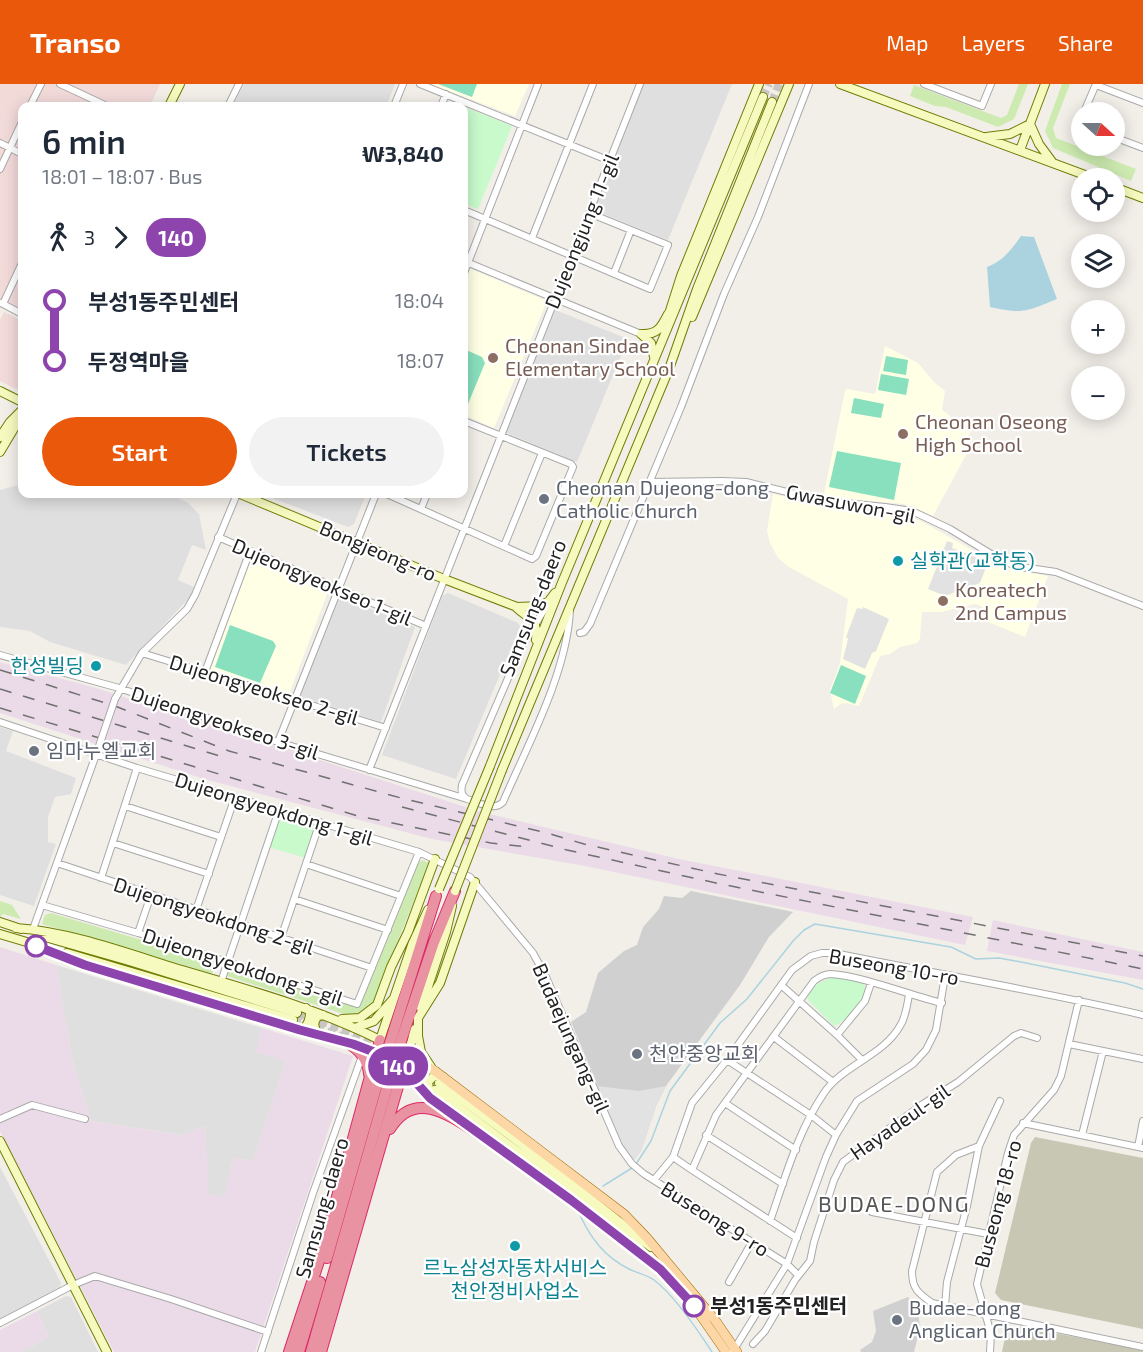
<!DOCTYPE html>
<html lang="en">
<head>
<meta charset="utf-8">
<style>
  :root { --surface:#fff; --page:#f2f2f3; --text:#1f2937; --muted:#747a83; --accent:#ea580c }
  body { margin:0; font-family:"Exo 2","Noto Sans KR",sans-serif; background:var(--page); color:var(--text); height:100vh; display:flex; flex-direction:column; font-size:22px; white-space:nowrap }
  * { box-sizing:border-box; margin:0 }
  p { font-size:20px; color:var(--muted) }
  .icon { flex:none; width:33px; height:33px; fill:none; stroke:currentColor; stroke-width:2; stroke-linecap:round; stroke-linejoin:round }
  .map { position:relative; flex:1; overflow:hidden }
  .side { position:absolute; left:18px; top:18px; width:450px; height:396px; display:flex; flex-direction:column; background:var(--surface); border-radius:12px; box-shadow:0 3px 15px #0003 }
  .side>* { flex:none }
  .badge { padding:0 12px; border-radius:20px; font-size:21px; line-height:39px }
  .needle { width:39px; rotate:111deg }
  .controls { position:absolute; left:1071px; top:18px; display:grid; gap:12px }
  .controls a { display:grid; place-items:center; width:54px; height:54px; border-radius:50%; background:var(--surface); box-shadow:0 3px 15px #0003; font-size:30px }
  .map>.badge { position:absolute; translate:-50% -50%; box-shadow:0 0 0 3px #fff }
  .legs { display:flex; align-items:center; gap:9px; height:66px; padding:0 24px; font-size:20px }
  .legs p { margin-inline-start:auto }
  .headline { display:flex; align-items:center; justify-content:space-between; height:102px; padding:0 24px }
  h1 { font-size:33px; font-weight:600; line-height:45px }
  .cta { display:flex; gap:12px; margin-top:auto; padding:12px 24px }
  .cta a { flex:1; height:69px; border-radius:36px; background:var(--accent); color:#fff; font-size:24px; font-weight:600; line-height:69px; text-align:center }
  .cta a+a { background:var(--page); color:var(--text) }
  ul { padding:0 24px; list-style:none }
  li { display:flex; align-items:center; gap:21px; height:60px; font-size:22px }
  li i { display:grid; place-items:center; width:9px; height:100%; margin:0 8px; background:currentColor }
  li i::after { content:''; width:15px; height:15px; margin:-8px; border:4px solid; border-radius:50%; background:var(--surface) }
  li p { margin-inline-start:auto }
  li:first-child i { background:linear-gradient(#0000 50%,currentColor 0) }
  li:last-child i { background:linear-gradient(currentColor 50%,#0000 0) }
  header { display:flex; align-items:center; gap:36px; box-sizing:border-box; height:84px; padding:0 30px; background:var(--accent); color:#fff }
  header strong { font-size:28px }
  nav { display:flex; gap:33px; margin-inline-start:auto; font-size:21px }
  .map>svg:first-child { display:block }
  .residential { fill:#e0dfdf }
  .commercial { fill:#f2dad9 }
  .industrial { fill:#ebdbe8 }
  .education { fill:#ffffe5 }
  .religious { fill:#d0d0d0 }
  .construction { fill:#c7c7b4 }
  .grass { fill:#cdebb0 }
  .park { fill:#c8facc }
  .pitch { fill:#88e0be }
  .parking { fill:#e2e2e2 }
  .water { fill:#aad3df }
  .lines { fill:none; stroke-linecap:round; stroke-linejoin:round }
  .stream { stroke:#aad3df; stroke-width:1.5 }
  .secondary-tunnel { stroke:#c8c6c1; stroke-width:8; stroke-dasharray:8 4; stroke-linecap:butt }
  .street-casing { stroke:#a9a9a9; stroke-width:8 }
  .secondary-casing { stroke:#707d05; stroke-width:10 }
  .primary-casing { stroke:#a06b00; stroke-width:10 }
  .highway-casing { stroke:#dc2a67; stroke-width:12 }
  .street { stroke:#fff; stroke-width:6 }
  .secondary { stroke:#f7fabf; stroke-width:8 }
  .primary { stroke:#fcd6a4; stroke-width:9 }
  .highway { stroke:#e892a2; stroke-width:10 }
  .rail { stroke:#707070; stroke-width:1.5; stroke-dasharray:12 12; stroke-linecap:butt }
  .street-bridge-casing { stroke:#a9a9a9; stroke-width:8; stroke-linecap:butt }
  .secondary-bridge-casing { stroke:#707d05; stroke-width:10; stroke-linecap:butt }
  .highway-bridge-casing { stroke:#dc2a67; stroke-width:12; stroke-linecap:butt }
  .street-bridge { stroke:#fff; stroke-width:6 }
  .secondary-bridge { stroke:#f7fabf; stroke-width:8 }
  .highway-bridge { stroke:#e892a2; stroke-width:10 }
  .line-1-casing { stroke:#fff; stroke-width:14 }
  .line-1 { stroke:#8e44ad; stroke-width:9 }
  .education-dot { fill:#8d6e63; stroke:#fff; stroke-width:2 }
  .worship-dot { fill:#6b7280; stroke:#fff; stroke-width:2 }
  .culture-dot { fill:#0f9aa8; stroke:#fff; stroke-width:2 }
  .stop-1-dot { fill:#fff; stroke:#8e44ad; stroke-width:3 }
  .labels { text-anchor:middle; stroke-width:4.5; stroke-linejoin:round; paint-order:stroke }
  .street-label { font-size:20px; fill:#222; stroke:#fff }
  .education-label { font-size:20px; fill:#785e54; stroke:#fff; text-anchor:start }
  .worship-label { font-size:20px; fill:#5b616d; stroke:#fff; text-anchor:start }
  .culture-label { font-size:20px; fill:#0d838f; stroke:#fff; text-anchor:start }
  .stop-label { font-size:20px; font-weight:bold; fill:#222; stroke:#fff; text-anchor:start }
  .quarter-label { font-size:22px; letter-spacing:1.5px; fill:#555; stroke:#fff }
</style>
</head>
<body>
<header>
<strong>Transo</strong>
<nav><a>Map</a><a>Layers</a><a>Share</a></nav>
</header>
<div class="map">
<svg width="1143" height="1268" viewBox="0 0 1143 1268">
  <rect width="100%" height="100%" fill="#f2efe9"/>
  <path class="residential" d="M244,0h150l1,1 -9,21h-153z
    M644,0h88l-64,156 -74,-30z
    M553,225l75,30 -51,123 -75,-31z
    M22,400v10h146l19,8 12,12 7,36 -14,-5 -14,35 16,7 -2,8 -66,70 -76,-23 -20,-11 -30,-4v-137z
    M262,410h104l-12,30 -6,3z
    M448,509l70,30 2,4 -64,152 -74,-24 60,-159z
    M337,511l78,32 -34,95 -83,-26z
    M0,643l13,4 -7,20 70,27 -5,16 -16,3 -7,20v25l8,2 -22,62 -34,-11z
    M56,881l206,63 -6,24 30,9 -33,100 -20,-3 -8,40 -17,-4 -3,-68 -22,9 -92,-14 -19,-61z
    M0,1083l61,116 -2,8 -59,30z
    M66,1212l5,1 27,55h-78l29,-15 -12,-26z"/>
  <path class="commercial" d="M0,0h160l-10,22h-128v204l-22,-11z
    M4,228l18,9v66l-6,2 -16,-8v-61z"/>
  <path class="industrial" d="M0,578l96,26 385,124 198,47 294,58 -8,28 -380,-79 -153,-27 -228,-60 -204,-66z
    M993,836l150,32v28l-156,-29z
    M0,863l56,18 16,95 19,61 91,14 23,-9 4,68 16,3 8,-39 20,3 33,-100 -31,-9 7,-24 91,28 -98,296h-141l-114,-221z
    M37,1227l12,26 -29,15h-20v-22z"/>
  <path class="education" d="M430,0h99l-14,32z
    M466,183l81,34 -53,127 -30,-13v-141z
    M885,262l33,17 17,20 10,8 -3,19 6,4 10,12 11,2 1,2 -4,25 -33,61 -29,-12 -77,-7 -3,-4 21,-102 2,-2 28,5z
    M773,410l49,11 87,12 12,4 69,39 28,11 30,5 -23,61 -44,-18 2,-12 -8,-3 -34,8h-19l-2,27 -3,4 -17,4 -10,7 -10,2 -21,50 -13,-3 -6,1 -6,5 -4,-19 10,-27 8,-64 -59,-32 -11,-9 -8,-15 -3,-12z
    M251,472l78,33 -40,105 -79,-24z"/>
  <path class="religious" d="M691,807l102,21 -24,25 -29,48 -74,101 -10,20 -15,45 -8,10 -11,-18 -51,-121 15,-10 12,-39 26,-22 13,-6 6,-18 16,-18 5,-13 18,2z
    M908,1213l10,15 2,16 -6,24h-53l-1,-2 12,-8 4,-11 -3,-20z"/>
  <path class="construction" d="M1035,1053l108,21v171l-142,-29 -6,-7 36,-150z
    M1017,1242l126,24v2h-141l4,-19z"/>
  <path class="grass" d="M1019,0h9l-14,35 -16,8 -52,-20 -11,-1 -25,-10 4,-11 87,33 6,-3z
    M1062,0h8l-17,44 3,10 80,31 -5,12 -78,-33 -8,-17z
    M422,776l7,3 -58,145 -9,5 -15,2 -120,-39 1,-6 5,-1 125,38 59,-143z
    M0,817l12,4 9,14 -18,-5 -3,4z
    M51,829l161,48 3,5 -3,7h-2l-168,-49 3,-9z"/>
  <path class="park" d="M452,18l60,24 -34,83 -14,-5v-98h-20l1,-2z
    M280,728l38,12 -12,34 -38,-11z
    M835,893l28,6 3,6c-2,14 -18,31 -32,37l-27,-27c3,-13 16,-19 28,-22z"/>
  <path class="pitch" d="M438,0h39l-5,13z
    M464,265l18,8 3,6 -20,48z
    M886,272l22,4 -2,15 -23,-4z
    M881,290l28,5 -3,16 -28,-5z
    M854,314l30,6 -3,14 -30,-5z
    M837,367l64,12 -7,37 -65,-13z
    M230,541l43,16 3,5 -16,37 -45,-16z
    M841,581l25,11 -11,28 -25,-11z"/>
  <path class="parking" d="M947,457l6,2 -1,5 36,14 -8,21 -35,13 -17,-7z
    M863,523l26,12 -13,32 -4,2 -7,16 -22,-10 5,-20 -2,-2 11,-29 5,1z
    M597,1002l42,5 27,-5 -10,20 -15,45 -8,10 -11,-18z"/>
  <path class="water" d="M1021,152l13,1 23,62c-32,13 -33,15 -67,8l-3,-40c16,-6 25,-18 34,-31z"/>
  <g class="lines">
    <path class="stream" d="M636,1080l15,-23 19,-50 50,-68 27,-24 46,-58 11,-11 11,-6 136,23 25,12 23,-1 22,4 104,21 18,6
      M603,1102l29,-18
      M580,1131c11,24 25,42 49,54 8,4 18,6 25,11 19,14 45,52 58,72"/>
    <path class="secondary-tunnel" d="M763,13l6,-13
      M772,18l7,-18
      M297,929l61,21 41,23 38,24
      M293,936l62,21
      M401,981l31,22"/>
    <defs>
      <path id="street" d="M60,0l47,22
        M420,0l190,77
        M924,0l58,22 9,-22
        M1096,1l47,18
        M30,22l11,-22
        M228,22l11,-22
        M394,22l9,-22
        M441,22l5,-12
        M1084,28l12,-28
        M1114,53l29,11
        M0,59l22,11
        M0,85l22,-47
        M464,126l186,79 18,-44 -79,-32
        M532,154l61,-154
        M464,177l177,73
        M464,189l74,-189
        M614,189l17,-43
        M1,219l21,11
        M3,220l19,-41
        M650,398l72,-1 24,1 78,19 61,6 27,4 38,18 46,28 19,9 41,6 87,34
        M387,410l145,65 4,-3 37,-89 -2,-3 -107,-43
        M421,425l6,-15
        M218,453l208,89
        M504,462l38,-93
        M549,518l-28,46 -59,137c-1,6 -1,11 5,14 11,3 27,13 36,3 25,-58 64,-129 67,-192
        M580,549l4,-1 6,-8 91,-217 43,-113 34,-77 51,-133
        M142,569l244,75
        M0,571l119,33 159,54 189,57
        M205,588l45,-121
        M115,615l27,-46 45,-44 8,-14 42,-101
        M0,638l137,46 282,84 51,25 63,76 13,24 73,169 13,18 12,10 143,90 11,11
        M278,658l98,-248
        M369,686l271,-686
        M125,722l96,31
        M113,759l96,31
        M57,779l315,105
        M306,780l95,32
        M101,794l36,-110
        M294,815l94,31
        M42,821l96,28 219,71 62,-152
        M196,826l39,-113
        M33,845l64,-177
        M138,849l13,-38
        M281,854l39,-116
        M221,898l58,-172
        M781,901l56,50 25,25
        M837,951l28,-34 6,-18
        M774,953l59,45
        M1069,960l74,15
        M727,976l84,55 25,20
        M725,1019l71,47
        M0,1035l32,-14 53,14
        M1023,1039l120,25
        M706,1051l77,49
        M1082,1051l21,-84
        M979,1062l-23,9 -19,17 -25,99c0,18 6,22 20,32l211,44
        M1138,1063l5,-26
        M673,1073l19,13
        M654,1096l19,-23 19,-54 35,-43 65,-90 19,-14 11,-3h12c103,21 207,38 309,62
        M872,1128l116,22
        M770,1137c15,-43 28,-90 54,-128 19,-28 59,-37 76,-67 6,-9 7,-21 9,-31
        M797,1154l-105,-68 24,-55 98,-134c5,-4 10,-7 17,-7 32,2 78,21 111,29
        M729,1198l23,-40
        M945,1222l2,-24 20,-76 12,-60 21,-45
        M0,1239l73,-38 22,-9 76,23 97,33
        M753,1260l12,-13 30,-51 15,-19 4,-19 20,-62 9,-18 80,-58 35,-22 56,-46 7,-3 16,5
        M733,1267l54,-87 39,-107 10,-22 21,-34 56,-37 13,-14 10,-20 9,-54
        M261,1268l52,-159 49,-137
        M990,1268l1,-18 -14,-50 31,-131 6,-18 40,-45 7,-14 18,-76"/>
      <path id="secondary" d="M840,0l253,94
        M169,22l11,-22
        M986,53l24,-3 20,-10 9,20 14,19
        M1020,66l25,-66
        M1114,103l29,11
        M668,233l13,-41 78,-192
        M692,233l97,-233
        M641,250c16,1 20,-6 27,-20
        M641,250l10,9 3,14
        M0,307l22,11
        M0,353l10,-15 12,-12
        M0,368l22,-37
        M240,410l204,85 73,28 24,-1 8,-5 6,-8
        M517,524c13,12 21,11 19,32
        M490,682l71,-181 202,-488
        M502,686l167,-401 28,-80 75,-187
        M0,838l21,7
        M16,844c53,4 105,23 156,39 70,21 142,40 208,73l14,-42
        M0,850l40,12
        M45,853l84,24 168,52
        M35,861c85,33 175,58 263,84 26,8 54,12 79,24
        M67,869l226,67
        M421,924l25,-76 6,-26
        M342,935l18,-1 17,-13 14,-38 17,-35 27,-73
        M355,944l19,-7 20,-23 18,-53 16,-35
        M300,946c8,-3 10,-10 10,-18l-4,-4
        M319,951c-5,-6 -7,-12 -1,-19l5,-1
        M431,983l-10,-15 -3,-16v-18l22,-35 35,-101
        M403,985l12,-40
        M439,999l85,63 127,101
        M435,1006l132,98 63,50 15,16
        M430,1014l-2,-16 6,-6 9,1
        M0,1057l107,211"/>
      <path id="primary" d="M393,963l42,24 189,143 23,24 68,82 22,32
        M399,982l31,32 21,15
        M477,1048l94,68 88,69 35,37 32,46"/>
      <path id="highway" d="M394,946l42,-134
        M403,951l31,-93 21,-51
        M346,958c13,7 22,17 23,32
        M390,1045c25,-41 61,-13 92,7
        M327,1174l53,-184
        M289,1268l32,-97 59,-215
        M299,1268l21,-70
        M311,1268l79,-275
        M321,1268l82,-283"/>
    </defs>
    <use href="#street" class="street-casing"/>
    <use href="#secondary" class="secondary-casing"/>
    <use href="#primary" class="primary-casing"/>
    <use href="#highway" class="highway-casing"/>
    <use href="#street" class="street"/>
    <use href="#secondary" class="secondary"/>
    <use href="#primary" class="primary"/>
    <use href="#highway" class="highway"/>
    <path class="rail" d="M0,586l115,36 114,45 172,47 146,35 37,11 134,30 425,82
      M0,605l223,68
      M0,624l358,108 133,27 36,4
      M402,723l165,43 149,33 427,86"/>
    <defs>
      <path id="street-bridge" d="M98,665l17,-50"/>
      <path id="secondary-bridge" d="M439,805l51,-123
        M455,807l47,-121"/>
      <path id="highway-bridge" d="M380,990l14,-44
        M390,993l13,-42"/>
    </defs>
    <use href="#street-bridge" class="street-bridge-casing"/>
    <use href="#secondary-bridge" class="secondary-bridge-casing"/>
    <use href="#highway-bridge" class="highway-bridge-casing"/>
    <use href="#street-bridge" class="street-bridge"/>
    <use href="#secondary-bridge" class="secondary-bridge"/>
    <use href="#highway-bridge" class="highway-bridge"/>
  </g>
  <g class="lines">
    <defs>
      <path id="line-1" d="M36,862l49,19 215,65 53,14 29,11 22,14 26,29 141,102 89,69 34,37"/>
    </defs>
    <use href="#line-1" class="line-1-casing"/>
    <use href="#line-1" class="line-1"/>
  </g>
  <g class="education-dot">
    <circle cx="493" cy="274" r="6"/>
    <circle cx="903" cy="350" r="6"/>
    <circle cx="943" cy="517" r="6"/>
  </g>
  <g class="worship-dot">
    <circle cx="544" cy="415" r="6"/>
    <circle cx="34" cy="667" r="6"/>
    <circle cx="637" cy="970" r="6"/>
    <circle cx="897" cy="1236" r="6"/>
  </g>
  <g class="culture-dot">
    <circle cx="898" cy="477" r="6"/>
    <circle cx="96" cy="582" r="6"/>
    <circle cx="515" cy="1162" r="6"/>
  </g>
  <g class="stop-1-dot">
    <circle cx="36" cy="862" r="10"/>
    <circle cx="694" cy="1222" r="10"/>
  </g>
  <g class="labels">
    <g class="street-label">
      <text transform="translate(582 147) rotate(-68)" y="7">Dujeongjung 11-gil</text>
      <text transform="translate(851 420) rotate(11)" y="7">Gwasuwon-gil</text>
      <text transform="translate(378 467) rotate(23)" y="7">Bongjeong-ro</text>
      <text transform="translate(322 498) rotate(23)" y="7">Dujeongyeokseo 1-gil</text>
      <text transform="translate(533 524) rotate(-68)" y="7">Samsung-daero</text>
      <text transform="translate(264 606) rotate(17)" y="7">Dujeongyeokseo 2-gil</text>
      <text transform="translate(225 639) rotate(18)" y="7">Dujeongyeokseo 3-gil</text>
      <text transform="translate(274 725) rotate(17)" y="7">Dujeongyeokdong 1-gil</text>
      <text transform="translate(214 832) rotate(18)" y="7">Dujeongyeokdong 2-gil</text>
      <text transform="translate(243 883) rotate(18)" y="7">Dujeongyeokdong 3-gil</text>
      <text transform="translate(894 883) rotate(10)" y="7">Buseong 10-ro</text>
      <text transform="translate(571 954) rotate(66)" y="7">Budaejungang-gil</text>
      <text transform="translate(900 1038) rotate(-35)" y="7">Hayadeul-gil</text>
      <text transform="translate(998 1120) rotate(-75)" y="7">Buseong 18-ro</text>
      <text transform="translate(322 1124) rotate(-74)" y="7">Samsung-daero</text>
      <text transform="translate(715 1135) rotate(32)" y="7">Buseong 9-ro</text>
    </g>
    <g class="education-label">
      <text x="505" y="269">Cheonan Sindae<tspan x="505" dy="23">Elementary School</tspan></text>
      <text x="915" y="345">Cheonan Oseong<tspan x="915" dy="23">High School</tspan></text>
      <text x="955" y="513">Koreatech<tspan x="955" dy="23">2nd Campus</tspan></text>
    </g>
    <g class="worship-label">
      <text x="556" y="411">Cheonan Dujeong-dong<tspan x="556" dy="23">Catholic Church</tspan></text>
      <text x="46" y="674">임마누엘교회</text>
      <text x="649" y="977">천안중앙교회</text>
      <text x="909" y="1231">Budae-dong<tspan x="909" dy="23">Anglican Church</tspan></text>
    </g>
    <g class="culture-label">
      <text x="910" y="484">실학관(교학동)</text>
      <text x="84" y="589" text-anchor="end">한성빌딩</text>
      <text x="515" y="1191" text-anchor="middle">르노삼성자동차서비스<tspan x="515" dy="23">천안정비사업소</tspan></text>
    </g>
    <g class="stop-label">
      <text x="710" y="1229">부성1동주민센터</text>
    </g>
    <g class="quarter-label">
      <text x="894" y="1128">BUDAE-DONG</text>
    </g>
  </g>
</svg>
<div class="controls">
<a><svg class="needle" viewBox="-14 -14 28 28"><path d="M0-13l5 13h-10z" fill="#e53935"/><path d="M0 13l5-13h-10z" fill="#747a83"/></svg></a>
<a><svg class="icon" aria-label="locate" viewBox="0 0 24 24"><circle cx="12" cy="12" r="6"/><path d="M12 2v4M12 18v4M2 12h4M18 12h4"/></svg></a>
<a><svg class="icon" aria-label="layers" viewBox="0 0 24 24"><path d="M12 4l9 5-9 5-9-5zM3 14l9 5 9-5"/></svg></a>
<a>+</a>
<a>−</a>
</div>
<b class="badge" style="left:398px;top:982px;background:#8e44ad;color:#fff">140</b>
<section class="side">
<div class="headline"><div><h1>6 min</h1><p>18:01 – 18:07 · Bus</p></div><b>₩3,840</b></div>
<div class="legs"><svg class="icon" aria-label="walk" viewBox="0 0 24 24"><circle cx="13" cy="4" r="2"/><path d="M13 8l-2 6 4 7M11 14l-3 7M7 12l3-4h3l4 4"/></svg>3<svg class="icon" aria-label="forward" viewBox="0 0 24 24"><path d="M9 5l7 7-7 7"/></svg><b class="badge" style="background:#8e44ad;color:#fff">140</b></div>
<ul>
<li><i style="color:#8e44ad"></i><b>부성1동주민센터</b><p>18:04</p></li>
<li><i style="color:#8e44ad"></i><b>두정역마을</b><p>18:07</p></li>
</ul>
<div class="cta"><a>Start</a><a>Tickets</a></div>
</section>
</div>
</body>
</html>
